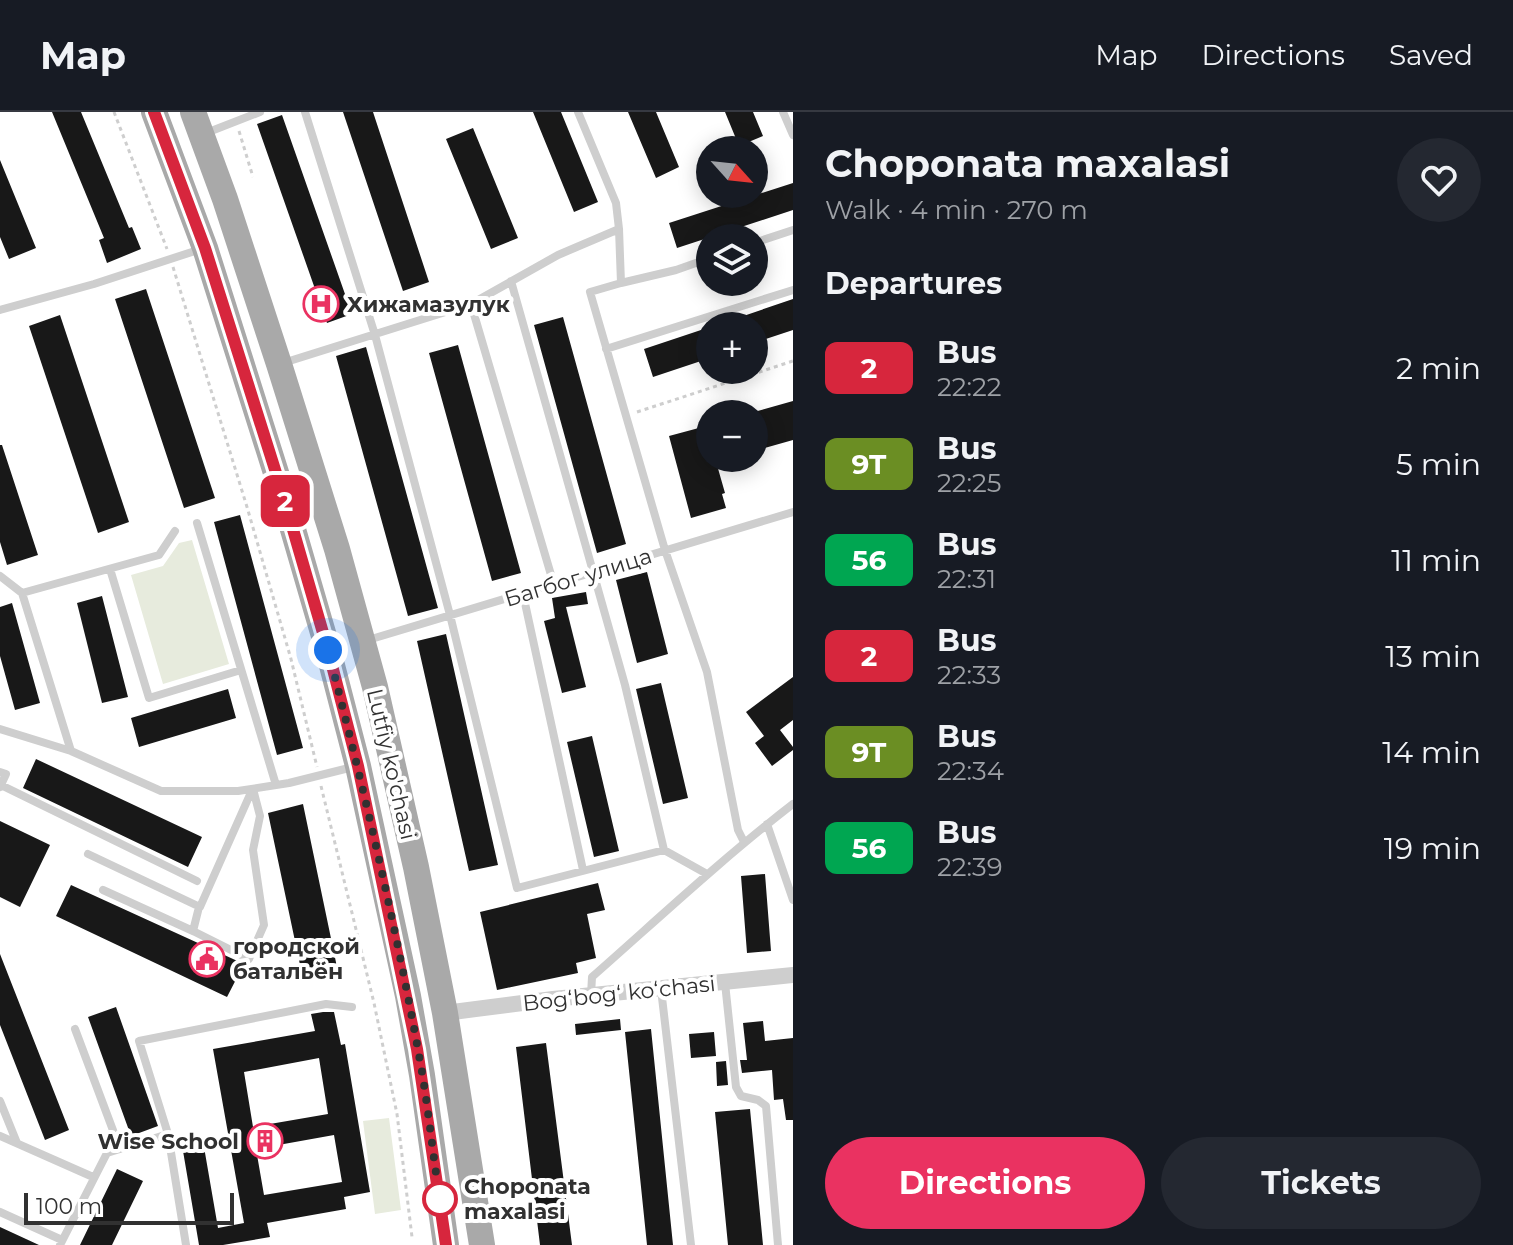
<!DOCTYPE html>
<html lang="en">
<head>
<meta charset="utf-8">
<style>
  :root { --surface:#171b24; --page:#242831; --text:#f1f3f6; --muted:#9ea1a6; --line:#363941; --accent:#ea3261 }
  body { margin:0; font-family:Montserrat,sans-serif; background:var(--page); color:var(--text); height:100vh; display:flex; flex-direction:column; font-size:30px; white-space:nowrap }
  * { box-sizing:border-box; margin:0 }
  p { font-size:26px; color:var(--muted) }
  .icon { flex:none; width:44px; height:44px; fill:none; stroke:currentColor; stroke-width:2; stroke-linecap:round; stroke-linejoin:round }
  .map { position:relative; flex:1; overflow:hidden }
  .panel { display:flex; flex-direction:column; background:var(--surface); width:720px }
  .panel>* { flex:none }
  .badge { padding:0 16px; border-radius:12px; font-size:28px; line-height:52px }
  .needle { width:52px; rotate:117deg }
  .controls { position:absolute; left:696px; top:24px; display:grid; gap:16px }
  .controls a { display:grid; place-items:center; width:72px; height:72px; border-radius:50%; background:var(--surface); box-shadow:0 4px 20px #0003; font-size:40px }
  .scale { position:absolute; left:24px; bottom:20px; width:210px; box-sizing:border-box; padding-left:8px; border:4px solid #313131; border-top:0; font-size:22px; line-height:28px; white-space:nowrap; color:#313131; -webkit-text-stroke:6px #fff; paint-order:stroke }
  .you { position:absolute; width:40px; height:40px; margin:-20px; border:6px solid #fff; border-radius:50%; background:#1a73e8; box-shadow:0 0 0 12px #1a73e833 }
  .map>.badge { position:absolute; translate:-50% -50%; box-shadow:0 0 0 4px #fff }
  h2 { padding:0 32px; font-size:30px; line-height:72px }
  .round { display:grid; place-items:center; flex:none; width:84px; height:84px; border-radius:42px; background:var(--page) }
  .head { display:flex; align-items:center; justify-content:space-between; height:136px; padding:0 32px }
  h1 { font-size:38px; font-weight:700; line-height:60px }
  .cta { display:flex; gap:16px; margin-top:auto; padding:16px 32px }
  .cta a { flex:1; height:92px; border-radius:48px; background:var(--accent); color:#fff; font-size:32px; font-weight:700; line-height:92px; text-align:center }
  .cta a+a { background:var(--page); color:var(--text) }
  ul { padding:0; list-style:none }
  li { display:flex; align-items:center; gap:24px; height:96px; padding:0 32px }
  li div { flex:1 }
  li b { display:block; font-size:30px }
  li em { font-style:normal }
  li .badge { min-width:88px; font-weight:700; text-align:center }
  header { display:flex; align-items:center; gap:48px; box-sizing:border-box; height:112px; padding:0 40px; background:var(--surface); border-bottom:2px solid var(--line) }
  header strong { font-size:38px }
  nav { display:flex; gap:44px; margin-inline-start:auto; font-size:28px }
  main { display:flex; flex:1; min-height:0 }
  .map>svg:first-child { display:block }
  .green { fill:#e7ebdd }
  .building { fill:#181818; fill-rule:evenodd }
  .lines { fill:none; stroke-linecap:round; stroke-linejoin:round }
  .path { stroke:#cecece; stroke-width:3; stroke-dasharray:4 4; stroke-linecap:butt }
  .service { stroke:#cecece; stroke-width:8 }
  .minor { stroke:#cecece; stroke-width:16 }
  .primary { stroke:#a9a9a9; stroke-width:26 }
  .line-casing { stroke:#fff; stroke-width:18 }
  .line { stroke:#d7263d; stroke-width:12 }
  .walk { stroke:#313131; stroke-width:8; stroke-dasharray:0 14.4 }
  .stop-dot { fill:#fff; stroke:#d7263d; stroke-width:4 }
  .labels { text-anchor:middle; stroke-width:8; stroke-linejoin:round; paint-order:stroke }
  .poi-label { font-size:22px; font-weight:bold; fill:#313131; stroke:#fff; text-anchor:start }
  .street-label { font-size:22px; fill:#313131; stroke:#fff }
  .stop-label { font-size:22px; font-weight:bold; fill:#313131; stroke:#fff; text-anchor:start }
</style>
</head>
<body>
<header>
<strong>Map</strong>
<nav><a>Map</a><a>Directions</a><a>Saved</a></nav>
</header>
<main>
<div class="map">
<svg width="793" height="1133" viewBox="0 0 793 1133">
  <rect width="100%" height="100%" fill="#fff"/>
  <path class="green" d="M192,428l37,124 -66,20 -32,-109 32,-9 16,-23z
    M389,1006l12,92 -26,4 -12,-93z"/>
  <path class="building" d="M52,0h29l48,116 3,-1 9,22 -34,14 -8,-23 5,-2z
    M343,0h30l56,170 -26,9z
    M533,0h28l37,90 -24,10z
    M628,0h28l23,55 -23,11z
    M725,0h28l10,24 -24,10z
    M282,3l70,199 -25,9 -70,-199z
    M473,16l45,110 -27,11 -45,-110z
    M0,48l36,88 -27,11 -9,-22z
    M793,71v27l-116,38 -8,-25z
    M146,177l69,209 -31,10 -69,-209z
    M793,187v31l-39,13v-17h-34v-2z
    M60,203l69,207 -31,11 -69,-207z
    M563,205l63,227 -29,9 -63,-228z
    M710,215v31l-57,19 -9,-28z
    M458,233l63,228 -29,8 -63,-228z
    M366,235l72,261 -30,8 -72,-260z
    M793,289v39l-39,11v-39z
    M710,313v33h5l10,35 -3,1 4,14 -35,10 -22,-82z
    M0,333h2l36,110 -31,10 -7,-23z
    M240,403l63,233 -26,7 -63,-233z
    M647,460l21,82 -31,9 -21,-83z
    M586,480l2,12 -22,3 20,80 -24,6 -18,-72 11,-3 -3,-20z
    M102,484l26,101 -26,6 -25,-100z
    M12,491l28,100 -25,7 -15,-54v-49z
    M446,522l52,231 -29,6 -52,-230z
    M793,565v43l-13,10 13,17v3l-21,16 -17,-23 9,-7 -18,-24z
    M661,571l27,115 -25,6 -27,-115z
    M228,577l8,29 -97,29 -8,-29z
    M592,624l27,115 -25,6 -27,-115z
    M36,647l166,78 -14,30 -165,-79z
    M303,692l35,168 -35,7 -35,-166z
    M0,709l50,24 -30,62 -20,-10z
    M765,762l6,77 -24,2 -6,-77z
    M598,771l7,27 -18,4 9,44 -20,5 2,10 -81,17 -17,-78z
    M71,773l173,79 -17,33 -171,-81z
    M0,842l69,176 -24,10 -45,-115z
    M116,895l42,119 -27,10 -43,-119z
    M323,900h11l7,33 4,-1 25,148 -26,5 2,12 -79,14 3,14 -47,8h-24l-16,-94 21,-4 14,81 26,-5 -31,-174 102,-18 -4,-17zM319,946l9,56 -75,13 -9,-55zM334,1023l8,47 -78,13 -8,-46z
    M620,907l1,11 -45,5 -1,-11z
    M763,909l2,20 28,-3v82h-7l-3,-21 -9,1 -2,-30 -30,3 -2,-13h7l-4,-37z
    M651,917l22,216h-26l-22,-213z
    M714,920l2,24 -25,2 -2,-24z
    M546,931l26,202h-32l-24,-198z
    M726,949l2,24 -11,1 -1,-24z
    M750,997l13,136h-35l-13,-133z
    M117,1057l26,12 -31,64h-32z
    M0,1115l39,18h-39z"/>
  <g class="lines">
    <path class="path" d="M114,0l53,137
      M239,19l14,46
      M173,155l74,240 44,152 26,108
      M637,300l156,-51
      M321,674l53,217 23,111 15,123"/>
    <path class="service" d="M305,0l70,223 75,280 67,273 147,-38 43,24
      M578,0l38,91 3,26 2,54 -31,9 75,258 42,122 31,158 6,12
      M783,0l10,23
      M206,21l54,-21
      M754,131l39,-13
      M511,169l114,404 39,165
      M621,171l55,-13 34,-12
      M471,192l83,281
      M0,198l94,-26 107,-35
      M606,237l187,-59
      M283,251l188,-59 87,-49 61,-26
      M197,411l79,262
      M110,457l39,129 92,-28
      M0,464l22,17 137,-38 16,-24
      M22,481l49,158
      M523,482l60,276
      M368,528l425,-128
      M0,617l71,22 90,40h77l51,-8 64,-16
      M0,660l6,2 -6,13
      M1,673l196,96
      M767,712l26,76
      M88,742l112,53 52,-117
      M103,778l90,41
      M198,799l-5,20 56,28 15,-34 -11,-75 7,-34 -7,-27
      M725,871l11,104 5,9 17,4 8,6 12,139
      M661,877l30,256
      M591,883l1,-18c67,-59 131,-119 201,-173
      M75,917l45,120
      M0,989l17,42
      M168,1022l18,111
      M0,1024l93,41
      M0,1100l62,28
      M60,1133l47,-92 61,-19 -29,-93 187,-37 26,3"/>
    <path class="minor" d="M445,901l108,-14 240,-24"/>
    <path class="primary" d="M154,0l51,136 78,247 45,155 30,116 50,230 14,79 24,170
      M193,0l32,87 54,165 58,185 38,138 41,180 29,146 37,232"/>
  </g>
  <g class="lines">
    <defs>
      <path id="line" d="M154,0l51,136 78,247 45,155 30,116 59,283 29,196"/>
    </defs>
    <use href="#line" class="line-casing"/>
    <use href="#line" class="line"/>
    <path class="walk" d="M328,538c36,139 69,280 94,422 7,42 11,85 18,127"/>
  </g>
  <defs>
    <symbol id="hospital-ring" viewBox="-11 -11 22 22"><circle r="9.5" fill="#fff" stroke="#ea3261" stroke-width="1.5"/><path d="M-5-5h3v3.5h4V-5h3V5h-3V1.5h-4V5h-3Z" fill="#ea3261"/></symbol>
    <symbol id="civic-ring" viewBox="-11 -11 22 22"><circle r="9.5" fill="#fff" stroke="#ea3261" stroke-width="1.5"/><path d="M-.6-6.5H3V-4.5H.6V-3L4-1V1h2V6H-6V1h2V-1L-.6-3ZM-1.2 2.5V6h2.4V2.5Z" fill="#ea3261"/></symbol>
    <symbol id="building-ring" viewBox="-11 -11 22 22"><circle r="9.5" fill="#fff" stroke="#ea3261" stroke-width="1.5"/><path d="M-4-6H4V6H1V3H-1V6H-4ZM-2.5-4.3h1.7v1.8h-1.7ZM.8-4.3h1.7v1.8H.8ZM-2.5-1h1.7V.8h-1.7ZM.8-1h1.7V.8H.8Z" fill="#ea3261"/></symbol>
  </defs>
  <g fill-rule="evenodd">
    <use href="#hospital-ring" x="301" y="172" width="40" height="40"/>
    <use href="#civic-ring" x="187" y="827" width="40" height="40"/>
    <use href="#building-ring" x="245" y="1009" width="40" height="40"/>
  </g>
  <circle class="stop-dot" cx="440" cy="1087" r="16"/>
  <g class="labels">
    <g class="poi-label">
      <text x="347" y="200">Хижамазулук</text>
      <text x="233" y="842">городской<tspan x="233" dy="25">батальён</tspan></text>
      <text x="239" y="1037" text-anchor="end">Wise School</text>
    </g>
    <g class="street-label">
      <text transform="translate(578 465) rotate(-17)" y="8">Багбог улица</text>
      <text transform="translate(392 652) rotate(77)" y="8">Lutfiy ko'chasi</text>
      <text transform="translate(619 881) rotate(-6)" y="8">Bogʻbogʻ koʻchasi</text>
    </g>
    <g class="stop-label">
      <text x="464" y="1082">Choponata<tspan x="464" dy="25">maxalasi</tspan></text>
    </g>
  </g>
</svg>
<div class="controls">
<a><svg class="needle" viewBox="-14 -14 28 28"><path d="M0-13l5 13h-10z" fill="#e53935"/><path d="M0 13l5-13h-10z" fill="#9ea1a6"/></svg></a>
<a><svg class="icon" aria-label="layers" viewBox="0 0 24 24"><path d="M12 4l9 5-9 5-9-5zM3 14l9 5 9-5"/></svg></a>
<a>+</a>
<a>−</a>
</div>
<div class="scale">100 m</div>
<div class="you" style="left:328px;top:538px"></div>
<b class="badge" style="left:285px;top:389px;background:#d7263d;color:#fff">2</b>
</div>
<section class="panel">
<div class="head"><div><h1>Choponata maxalasi</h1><p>Walk · 4 min · 270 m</p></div><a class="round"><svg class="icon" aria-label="heart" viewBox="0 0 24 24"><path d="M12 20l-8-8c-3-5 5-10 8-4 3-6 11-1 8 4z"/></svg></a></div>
<h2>Departures</h2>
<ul>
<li><span class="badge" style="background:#d7263d;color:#fff">2</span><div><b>Bus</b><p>22:22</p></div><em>2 min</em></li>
<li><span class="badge" style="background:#6b8e23;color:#fff">9Т</span><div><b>Bus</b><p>22:25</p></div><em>5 min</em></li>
<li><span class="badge" style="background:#00a651;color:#fff">56</span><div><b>Bus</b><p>22:31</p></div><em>11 min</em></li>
<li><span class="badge" style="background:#d7263d;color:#fff">2</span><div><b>Bus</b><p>22:33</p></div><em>13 min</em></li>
<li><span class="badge" style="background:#6b8e23;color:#fff">9Т</span><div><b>Bus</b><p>22:34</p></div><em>14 min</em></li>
<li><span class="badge" style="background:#00a651;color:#fff">56</span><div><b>Bus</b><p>22:39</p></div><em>19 min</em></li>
</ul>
<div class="cta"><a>Directions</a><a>Tickets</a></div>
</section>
</main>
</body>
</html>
